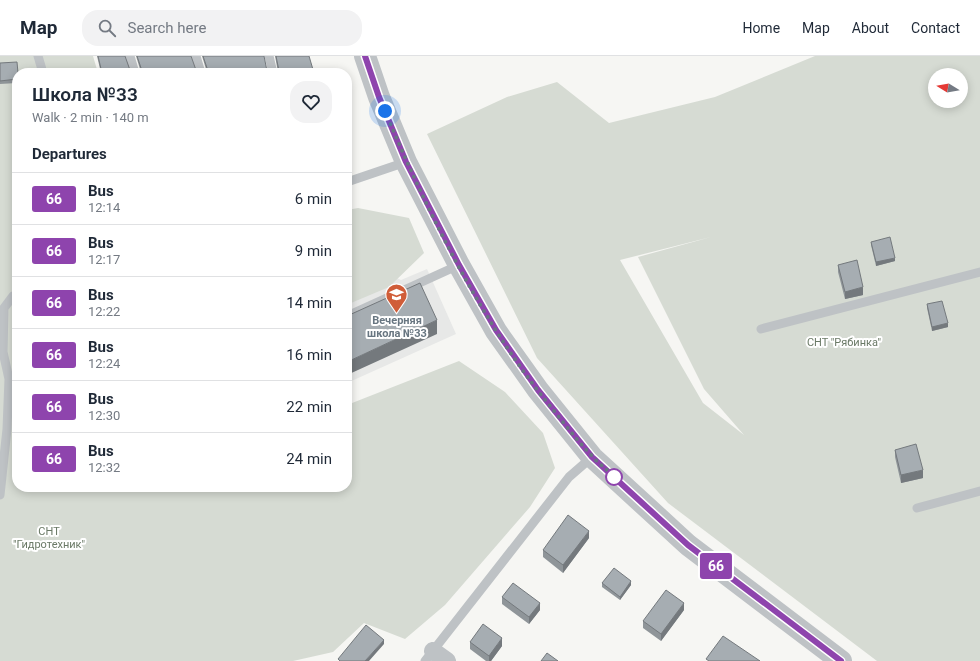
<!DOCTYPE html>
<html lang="en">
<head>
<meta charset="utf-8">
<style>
  :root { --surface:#fff; --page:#f2f2f3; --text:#1f2937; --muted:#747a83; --line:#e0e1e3 }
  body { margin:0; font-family:Roboto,sans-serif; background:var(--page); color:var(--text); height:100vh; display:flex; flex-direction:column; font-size:15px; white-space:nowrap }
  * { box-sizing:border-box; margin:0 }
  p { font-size:13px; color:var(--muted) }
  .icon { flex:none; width:22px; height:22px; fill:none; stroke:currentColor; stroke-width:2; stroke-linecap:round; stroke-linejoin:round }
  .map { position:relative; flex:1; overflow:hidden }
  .panel { position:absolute; left:12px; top:12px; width:340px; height:424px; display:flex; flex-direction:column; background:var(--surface); border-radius:16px; box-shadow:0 2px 10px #0003 }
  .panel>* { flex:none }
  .badge { padding:0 8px; border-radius:3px; font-size:14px; line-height:26px }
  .needle { width:26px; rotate:281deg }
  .controls { position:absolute; left:928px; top:12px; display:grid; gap:8px }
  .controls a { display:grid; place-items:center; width:40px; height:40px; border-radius:50%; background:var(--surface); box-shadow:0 2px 10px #0003; font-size:20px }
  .you { position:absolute; width:20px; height:20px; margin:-10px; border:3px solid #fff; border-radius:50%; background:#1a73e8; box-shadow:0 0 0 6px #1a73e833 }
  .map>.badge { position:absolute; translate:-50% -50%; box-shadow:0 0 0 2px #fff }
  h2 { padding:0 20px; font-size:15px; line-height:36px }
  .round { display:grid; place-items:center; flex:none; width:42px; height:42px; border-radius:16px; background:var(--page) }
  .headline { display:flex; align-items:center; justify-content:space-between; height:68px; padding:0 20px }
  h1 { font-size:19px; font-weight:600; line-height:30px }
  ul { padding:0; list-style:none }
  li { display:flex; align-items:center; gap:12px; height:52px; padding:0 20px; border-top:1px solid var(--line) }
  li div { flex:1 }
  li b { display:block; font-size:15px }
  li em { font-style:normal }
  li .badge { min-width:44px; font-weight:700; text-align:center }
  header { display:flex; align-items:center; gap:24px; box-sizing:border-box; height:56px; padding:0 20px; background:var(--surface); border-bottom:1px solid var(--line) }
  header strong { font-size:19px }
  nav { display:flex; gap:22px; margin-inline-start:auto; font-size:14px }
  .search { width:280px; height:36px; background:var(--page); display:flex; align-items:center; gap:10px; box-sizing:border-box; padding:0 14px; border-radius:16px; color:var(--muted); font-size:15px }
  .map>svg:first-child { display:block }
  .built { fill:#e7e8e7 }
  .green { fill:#d6dbd3; fill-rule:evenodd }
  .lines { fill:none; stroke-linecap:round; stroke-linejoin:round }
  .service { stroke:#bec2c5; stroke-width:9 }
  .minor { stroke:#bec2c5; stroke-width:18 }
  .tertiary { stroke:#bec2c5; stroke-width:22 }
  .wall { fill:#8f9599 }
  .shaded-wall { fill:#74797d }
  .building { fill:#a6adb2; stroke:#74797d }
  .line-casing { stroke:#fff; stroke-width:9 }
  .line { stroke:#8e44ad; stroke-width:6 }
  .walk { stroke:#687681; stroke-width:4; stroke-dasharray:0 7.2 }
  .stop-dot { fill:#fff; stroke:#8e44ad; stroke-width:2 }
  .labels { text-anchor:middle; stroke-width:4; stroke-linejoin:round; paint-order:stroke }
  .poi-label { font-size:11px; font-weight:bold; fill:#687681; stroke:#fff }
  .park-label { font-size:11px; fill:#6a7966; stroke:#fff }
</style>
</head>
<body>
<header>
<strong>Map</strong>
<div class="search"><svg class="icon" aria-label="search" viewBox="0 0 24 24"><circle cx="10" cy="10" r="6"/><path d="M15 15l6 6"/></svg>Search here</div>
<nav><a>Home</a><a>Map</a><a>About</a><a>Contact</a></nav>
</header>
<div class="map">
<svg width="980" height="605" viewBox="0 0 980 605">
  <rect width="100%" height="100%" fill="#f6f6f3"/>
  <path class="built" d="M427,213l29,65 -109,49v-90l42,-19 12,6z"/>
  <path class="green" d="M0,0h93l5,17h-81v414h330v-82l112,-44 46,31 38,41 12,35 -25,39 -85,98 -40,34 -41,-16 -31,29 -40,9h-293z
    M815,0h165v605h-103l-209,-158 -131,-145 -110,-224 80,-37 50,-15 52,41 106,-26zM935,19h26v26h-26zM711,181l-73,20 66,132 40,46 -41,-32 -83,-143z
    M358,152l51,10 15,35 -35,34 -38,16h-4v-93z"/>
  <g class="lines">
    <path class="service" d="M38,0l5,17
      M130,0l5,17
      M196,0l5,17
      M269,0l4,17
      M347,126l59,-20
      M347,260l112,-51
      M761,273l219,-57
      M0,439l7,-66 2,-50 -6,-27 1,-44 9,-12
      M917,452l63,-17
      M425,605l144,-184 23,-20"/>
    <path class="minor" d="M433,595l14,10"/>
    <path class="tertiary" d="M365,0l14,41 27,65 53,103 37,66 42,59 54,67 96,88 153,116"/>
  </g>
  <path class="wall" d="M97,0h28l6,17h-30z
    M136,0h55l-51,13z
    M202,0h62l-58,13z
    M275,0h34l-31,16z
    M0,7l17,10v10l-17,1z
    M871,186l24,19 -19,5 -5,-21z
    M838,209l25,30 -18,4 -7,-27z
    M927,248l21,23 -16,4 -5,-23z
    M895,394l28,28 -22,5 -6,-26z
    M589,482l-26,35 -20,-16v-7z
    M602,527l29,2 -11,15 -18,-13z
    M502,541l38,13 -11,14 -27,-20z
    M684,554l-23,31 -18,-13v-7z
    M470,586l32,4 -11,15h-5l-16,-12z"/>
  <path class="shaded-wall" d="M895,202v3l-19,5v-4z
    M863,231v8l-18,4v-7z
    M437,264v14l-90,41v-13z
    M948,267v4l-16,4v-4z
    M923,414v8l-22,5v-8z
    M589,475v7l-26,35v-8z
    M631,525v4l-11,15v-3z
    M540,547v7l-11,14v-7z
    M684,547v7l-23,31v-7z
    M502,582v8l-11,15h-2v-5z
    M384,584v4l-15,17h-4z"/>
  <path class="building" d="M98,0h27l6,17h-29z
    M137,0h54l6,17h-59l3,-5z
    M203,0h61l3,15 2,2h-65l3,-5z
    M276,0h33l5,17h-39l4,-2z
    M17,6l1,11h-1v6l-17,2v-18z
    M890,181l5,21 -19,4 -5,-20z
    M857,204l6,27 -18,5 -7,-27z
    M420,227l17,37 -90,42v-46z
    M942,245l6,22 -16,4 -5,-23z
    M916,388l7,26 -22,5 -6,-25z
    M568,459l21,16 -26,34 -20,-15z
    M614,512l17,13 -11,16 -18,-14z
    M513,527l27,20 -11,14 -27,-20z
    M666,534l18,13 -23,31 -18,-13z
    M483,568l19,14 -13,18 -19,-14z
    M366,569l18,15 -19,21h-25l-2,-2z
    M723,580l37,25h-51l-3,-2z
    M547,597l11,8h-17z"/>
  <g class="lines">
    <defs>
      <path id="line" d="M365,0l14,41 27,65 53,103 37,65 42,60 54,67 96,88 153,116"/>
    </defs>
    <use href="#line" class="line-casing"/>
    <use href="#line" class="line"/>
    <path class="walk" d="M385,55c40,95 90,198 153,280 18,22 35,45 54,65 7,8 15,13 22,21"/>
  </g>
  <defs>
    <symbol id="school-pin" viewBox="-11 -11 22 30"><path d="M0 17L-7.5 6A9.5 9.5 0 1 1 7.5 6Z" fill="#d05d39" stroke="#fff"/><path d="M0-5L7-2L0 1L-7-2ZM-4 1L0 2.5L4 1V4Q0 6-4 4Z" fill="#fff"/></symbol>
  </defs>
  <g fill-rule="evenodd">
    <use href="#school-pin" x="384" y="226" width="25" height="34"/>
  </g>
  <circle class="stop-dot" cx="614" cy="421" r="8"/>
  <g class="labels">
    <g class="poi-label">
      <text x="397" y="268">Вечерняя<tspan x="397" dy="13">школа №33</tspan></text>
    </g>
    <g class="park-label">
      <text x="844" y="290">СНТ "Рябинка"</text>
      <text x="49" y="479">СНТ<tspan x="49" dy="13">"Гидротехник"</tspan></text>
    </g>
  </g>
</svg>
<div class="controls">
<a><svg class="needle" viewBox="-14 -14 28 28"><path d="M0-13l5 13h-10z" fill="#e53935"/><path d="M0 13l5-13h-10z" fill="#747a83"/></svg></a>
</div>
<div class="you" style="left:385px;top:55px"></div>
<b class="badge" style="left:716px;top:510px;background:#8e44ad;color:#fff">66</b>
<section class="panel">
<div class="headline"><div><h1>Школа №33</h1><p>Walk · 2 min · 140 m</p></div><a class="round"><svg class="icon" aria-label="heart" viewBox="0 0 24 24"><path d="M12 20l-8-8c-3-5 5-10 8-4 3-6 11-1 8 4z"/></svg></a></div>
<h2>Departures</h2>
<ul>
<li><span class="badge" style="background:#8e44ad;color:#fff">66</span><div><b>Bus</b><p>12:14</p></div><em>6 min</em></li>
<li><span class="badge" style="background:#8e44ad;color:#fff">66</span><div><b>Bus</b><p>12:17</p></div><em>9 min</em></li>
<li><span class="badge" style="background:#8e44ad;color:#fff">66</span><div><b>Bus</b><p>12:22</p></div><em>14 min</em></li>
<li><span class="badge" style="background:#8e44ad;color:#fff">66</span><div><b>Bus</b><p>12:24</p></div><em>16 min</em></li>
<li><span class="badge" style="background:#8e44ad;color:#fff">66</span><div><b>Bus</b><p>12:30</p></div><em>22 min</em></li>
<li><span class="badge" style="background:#8e44ad;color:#fff">66</span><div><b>Bus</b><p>12:32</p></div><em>24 min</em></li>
</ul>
</section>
</div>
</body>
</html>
